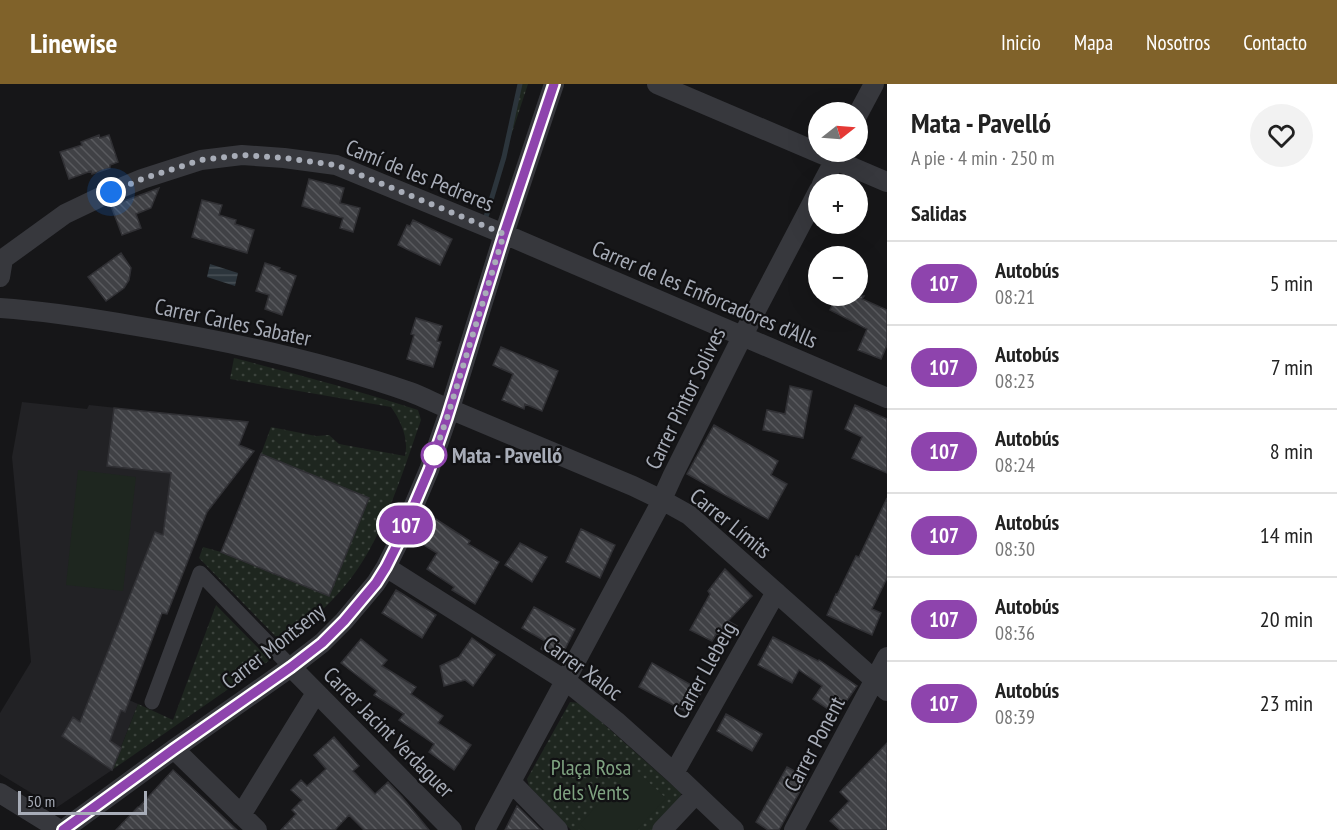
<!DOCTYPE html>
<html lang="es">
<head>
<meta charset="utf-8">
<style>
  :root { --surface:#fff; --page:#f2f2f2; --text:#222; --muted:#767676; --line:#e0e0e0; --accent:#80622a }
  body { margin:0; font-family:"PT Sans Narrow",sans-serif; background:var(--page); color:var(--text); height:100vh; display:flex; flex-direction:column; font-size:22px; white-space:nowrap }
  * { box-sizing:border-box; margin:0 }
  p { font-size:20px; color:var(--muted) }
  .icon { flex:none; width:33px; height:33px; fill:none; stroke:currentColor; stroke-width:2; stroke-linecap:round; stroke-linejoin:round }
  .map { position:relative; flex:1; overflow:hidden }
  .side { display:flex; flex-direction:column; background:var(--surface); width:450px }
  .side>* { flex:none }
  .badge { padding:0 12px; border-radius:20px; font-size:21px; line-height:39px }
  .needle { width:39px; rotate:73deg }
  .fabs { position:absolute; left:808px; top:18px; display:grid; gap:12px }
  .fabs a { display:grid; place-items:center; width:60px; height:60px; border-radius:50%; background:var(--surface); box-shadow:0 6px 24px #0002; font-size:30px }
  .scale { position:absolute; left:18px; bottom:15px; width:129px; box-sizing:border-box; padding-left:6px; border:3px solid #a8adb8; border-top:0; font-size:16px; line-height:21px; white-space:nowrap; color:#a8adb8; -webkit-text-stroke:4px #111113; paint-order:stroke }
  .you { position:absolute; width:30px; height:30px; margin:-15px; border:4px solid #fff; border-radius:50%; background:#1a73e8; box-shadow:0 0 0 9px #1a73e833 }
  .map>.badge { position:absolute; translate:-50% -50%; box-shadow:0 0 0 3px #fff }
  h2 { padding:0 24px; font-size:22px; line-height:54px }
  .round { display:grid; place-items:center; flex:none; width:63px; height:63px; border-radius:32px; background:var(--page) }
  .summary { display:flex; align-items:center; justify-content:space-between; height:102px; padding:0 24px }
  h1 { font-size:28px; font-weight:800; line-height:45px }
  ul { padding:0; list-style:none }
  li { display:flex; align-items:center; gap:18px; height:84px; padding:0 24px; border-top:2px solid var(--line) }
  li div { flex:1 }
  li b { display:block; font-size:22px }
  li em { font-style:normal }
  li .badge { min-width:66px; font-weight:700; text-align:center }
  header { display:flex; align-items:center; gap:36px; box-sizing:border-box; height:84px; padding:0 30px; background:var(--accent); color:#fff }
  header strong { font-size:28px }
  nav { display:flex; gap:33px; margin-inline-start:auto; font-size:21px }
  main { display:flex; flex:1; min-height:0 }
  .map>svg:first-child { display:block }
  .built { fill:#222225 }
  .green { fill:url(#green-dots) }
  .pitch { fill:#1e261f }
  .water { fill:url(#water-rules) }
  .lines { fill:none; stroke-linecap:round; stroke-linejoin:round }
  .stream { stroke:#2c353c; stroke-width:5 }
  .building { fill:url(#building-back-hatch); stroke:#303034; stroke-width:1.5 }
  .pedestrian { stroke:#37383d; stroke-width:15 }
  .minor { stroke:#37383d; stroke-width:20 }
  .line-casing { stroke:#fff; stroke-width:14 }
  .line { stroke:#8e44ad; stroke-width:9 }
  .walk { stroke:#a8adb8; stroke-width:6; stroke-dasharray:0 10.8 }
  .stop-dot { fill:#fff; stroke:#8e44ad; stroke-width:3 }
  .labels { text-anchor:middle; stroke-width:4.5; stroke-linejoin:round; paint-order:stroke }
  .street-label { font-size:22px; fill:#a8adb8; stroke:#111113 }
  .stop-label { font-size:22px; font-weight:bold; fill:#a8adb8; stroke:#111113; text-anchor:start }
  .park-label { font-size:22px; fill:#7fa381; stroke:#111113 }
</style>
</head>
<body>
<header>
<strong>Linewise</strong>
<nav><a>Inicio</a><a>Mapa</a><a>Nosotros</a><a>Contacto</a></nav>
</header>
<main>
<div class="map">
<svg width="887" height="746" viewBox="0 0 887 746">
  <defs>
    <pattern id="green-dots" width="8" height="8" patternUnits="userSpaceOnUse" patternTransform="scale(1.5)"><rect width="8" height="8" fill="#1e261f"/><path d="M2 2h.1M6 6h.1" fill="none" stroke="#3c433d" stroke-width="1.8" stroke-linecap="round"/></pattern>
    <pattern id="water-rules" width="6" height="5" patternUnits="userSpaceOnUse" patternTransform="scale(1.5)"><rect width="6" height="5" fill="#2c353c"/><path d="M0 2.5h6" fill="none" stroke="#485056"/></pattern>
    <pattern id="building-back-hatch" width="6" height="6" patternUnits="userSpaceOnUse" patternTransform="scale(1.5)"><rect width="6" height="6" fill="#404145"/><path d="M-1 5l2 2M0 0l6 6M5-1l2 2" fill="none" stroke="#595a5e"/></pattern>
  </defs>
  <rect width="100%" height="100%" fill="#161618"/>
  <path class="built" d="M22,318l65,7 2,-4 159,17 -29,74 -12,16 -40,102 -5,-1 -33,87 9,4 -26,66 -56,38 -56,-34v-61l31,-51 -19,-205z"/>
  <path class="green" d="M520,0h8l-24,73z
    M234,274c62,16 123,32 184,52l3,10c-19,54 -39,123 -77,167 -18,21 -39,39 -60,58l-85,-87 4,-11 18,5 108,44 40,-98 -108,-44 10,-27 45,9 13,-1 10,9 66,12c4,-17 -4,-35 -14,-49l-161,-28z
    M216,521l54,55 -158,110 26,-66 35,16z
    M570,618l10,1 101,90 -1,8 -27,29h-82l-42,-44 -2,-7z"/>
  <path class="pitch" d="M78,386l58,7 -13,114 -57,-6z
    M632,683l34,31 -29,32h-51l-6,-6z"/>
  <path class="water" d="M210,180l28,9 -3,13 -28,-9z"/>
  <g class="lines">
    <path class="stream" d="M486,133l18,-60 16,-73"/>
  </g>
  <path class="building" d="M99,51l1,3 9,-3 9,27 -8,3v3l-18,6 -1,-3 -22,8 -9,-27 22,-7 -1,-3z
    M309,95l35,9 -4,15 20,5 -7,24 -13,-4 3,-10 -41,-12z
    M159,104l-8,20 -15,6 5,14 -19,7 -11,-29z
    M202,116l20,5 -3,10 17,5 -1,4 19,6 -7,23 -55,-16z
    M413,136l39,19 -12,26 -42,-20 9,-20 3,1z
    M121,169l10,15 -2,12 -5,8 -18,13 -18,-24z
    M265,179l15,5 -1,2 17,6 -14,39 -17,-6 4,-14 -13,-4z
    M837,212h27l-2,3 25,11v35l-6,14 -23,-9 9,-21 -37,-19z
    M416,234l26,8 -5,15 4,1 -8,25 -26,-8 7,-24 -3,-1z
    M501,263l57,24 -16,40 -17,-7 -1,5 -22,-9 11,-26 -20,-9z
    M790,302l22,5 -9,47 -40,-8 4,-20 18,4z
    M855,321l32,14v54l-35,-15 10,-21 -17,-8z
    M114,324l134,14 -9,23 15,6 -47,61 -40,102 -5,-1 -37,99 -4,-2 -11,31 11,7 -9,22 -50,-34 11,-19 7,5 75,-190 8,3 8,-62 -64,-7z
    M714,341l64,36 -7,14 16,9 -19,35 -81,-45z
    M261,370l108,44 -40,98 -108,-44z
    M887,414v80l-15,31 9,4 -9,22 -45,-20 9,-21 1,1 19,-39 3,1z
    M434,434l36,23 -2,3 31,18 -24,42 -23,-14 2,-3 -27,-18 10,-16 -18,-11z
    M581,445l34,16 -15,33 -34,-16z
    M520,459l27,14 -15,25 -27,-17z
    M725,485l27,27 -24,25 9,5 -8,14 -12,-7 -5,8 -22,-11 20,-36 -2,-3z
    M396,506l40,25 -14,23 -40,-25z
    M534,523l41,22 -15,30 -19,-10 4,-8 -23,-13z
    M773,553l45,24 1,-1 38,26 -20,29 -24,-16 9,-13 -23,-16 -7,13 -34,-18z
    M472,554l23,17 -22,31 -8,-6 -21,6 -4,-20 19,-9z
    M361,555l26,21 -5,6 34,21 -5,7 32,22 -5,7 33,22 -17,25 -25,-18 5,-8 -35,-24 5,-6 -30,-19 3,-4 -36,-28z
    M652,579l50,28 -12,23 -51,-27z
    M726,630l36,20 -10,17 -35,-20z
    M334,653l25,29 -6,5 22,23 13,-12 14,15 27,33h-65l-15,-15 -14,15h-54l15,-16 -4,-4 10,-10 -11,-10 10,-10 6,6 19,-17 -12,-14z
    M887,659v87h-47l-10,-9 19,-20 -9,-9z
    M787,683l20,11 -28,52h-11l-12,-8z
    M173,686l64,60h-121l22,-23h1z
    M517,722l24,24h-36z"/>
  <g class="lines">
    <path class="pedestrian" d="M152,618l48,-129 91,94"/>
    <path class="minor" d="M657,0l230,98
      M858,30l16,-30
      M822,100l17,-32
      M0,193l3,-18 62,-45 46,-22 31,-13 59,-19 41,-5 42,3 52,7 168,69 383,164
      M0,224c46,3 90,10 136,18 92,15 185,35 274,66 14,5 28,13 42,18 60,25 120,50 181,76l29,14 27,15 198,176
      M386,483l180,114 50,40 58,52 60,57
      M291,583l161,163
      M174,665l83,81
      M674,689l102,-181
      M511,698l47,48
      M0,709l60,37
      M241,731l75,-122
      M63,746l111,-81 117,-82 31,-24 22,-22 32,-38 10,-16 12,-24 31,-73 18,-52 57,-184 50,-150
      M485,746l173,-322 15,-33 69,-138 77,-147
      M662,746l34,-36
      M794,746l93,-173"/>
  </g>
  <g class="lines">
    <defs>
      <path id="line" d="M63,746l111,-81 117,-82 31,-24 22,-22 32,-38 10,-16 12,-24 31,-73 18,-52 57,-184 50,-150"/>
    </defs>
    <use href="#line" class="line-casing"/>
    <use href="#line" class="line"/>
    <path class="walk" d="M111,108l31,-13 59,-19 41,-5 42,3 52,7 168,69 -57,184 -13,37"/>
  </g>
  <circle class="stop-dot" cx="434" cy="371" r="12"/>
  <g class="labels">
    <g class="street-label">
      <text transform="translate(420 91) rotate(22)" y="8">Camí de les Pedreres</text>
      <text transform="translate(705 210) rotate(23)" y="8">Carrer de les Enforcadores d'Alls</text>
      <text transform="translate(233 238) rotate(12)" y="8">Carrer Carles Sabater</text>
      <text transform="translate(685 314) rotate(-64)" y="8">Carrer Pintor Solives</text>
      <text transform="translate(731 439) rotate(39)" y="8">Carrer Límits</text>
      <text transform="translate(273 562) rotate(-38)" y="8">Carrer Montseny</text>
      <text transform="translate(583 584) rotate(36)" y="8">Carrer Xaloc</text>
      <text transform="translate(704 586) rotate(-61)" y="8">Carrer Llebeig</text>
      <text transform="translate(389 648) rotate(45)" y="8">Carrer Jacint Verdaguer</text>
      <text transform="translate(814 660) rotate(-62)" y="8">Carrer Ponent</text>
    </g>
    <g class="stop-label">
      <text x="452" y="379">Mata - Pavelló</text>
    </g>
    <g class="park-label">
      <text x="591" y="691">Plaça Rosa<tspan x="591" dy="25">dels Vents</tspan></text>
    </g>
  </g>
</svg>
<div class="fabs">
<a><svg class="needle" viewBox="-14 -14 28 28"><path d="M0-13l5 13h-10z" fill="#e53935"/><path d="M0 13l5-13h-10z" fill="#767676"/></svg></a>
<a>+</a>
<a>−</a>
</div>
<div class="scale">50 m</div>
<div class="you" style="left:111px;top:108px"></div>
<b class="badge" style="left:406px;top:441px;background:#8e44ad;color:#fff">107</b>
</div>
<section class="side">
<div class="summary"><div><h1>Mata - Pavelló</h1><p>A pie · 4 min · 250 m</p></div><a class="round"><svg class="icon" aria-label="heart" viewBox="0 0 24 24"><path d="M12 20l-8-8c-3-5 5-10 8-4 3-6 11-1 8 4z"/></svg></a></div>
<h2>Salidas</h2>
<ul>
<li><span class="badge" style="background:#8e44ad;color:#fff">107</span><div><b>Autobús</b><p>08:21</p></div><em>5 min</em></li>
<li><span class="badge" style="background:#8e44ad;color:#fff">107</span><div><b>Autobús</b><p>08:23</p></div><em>7 min</em></li>
<li><span class="badge" style="background:#8e44ad;color:#fff">107</span><div><b>Autobús</b><p>08:24</p></div><em>8 min</em></li>
<li><span class="badge" style="background:#8e44ad;color:#fff">107</span><div><b>Autobús</b><p>08:30</p></div><em>14 min</em></li>
<li><span class="badge" style="background:#8e44ad;color:#fff">107</span><div><b>Autobús</b><p>08:36</p></div><em>20 min</em></li>
<li><span class="badge" style="background:#8e44ad;color:#fff">107</span><div><b>Autobús</b><p>08:39</p></div><em>23 min</em></li>
</ul>
</section>
</main>
</body>
</html>
